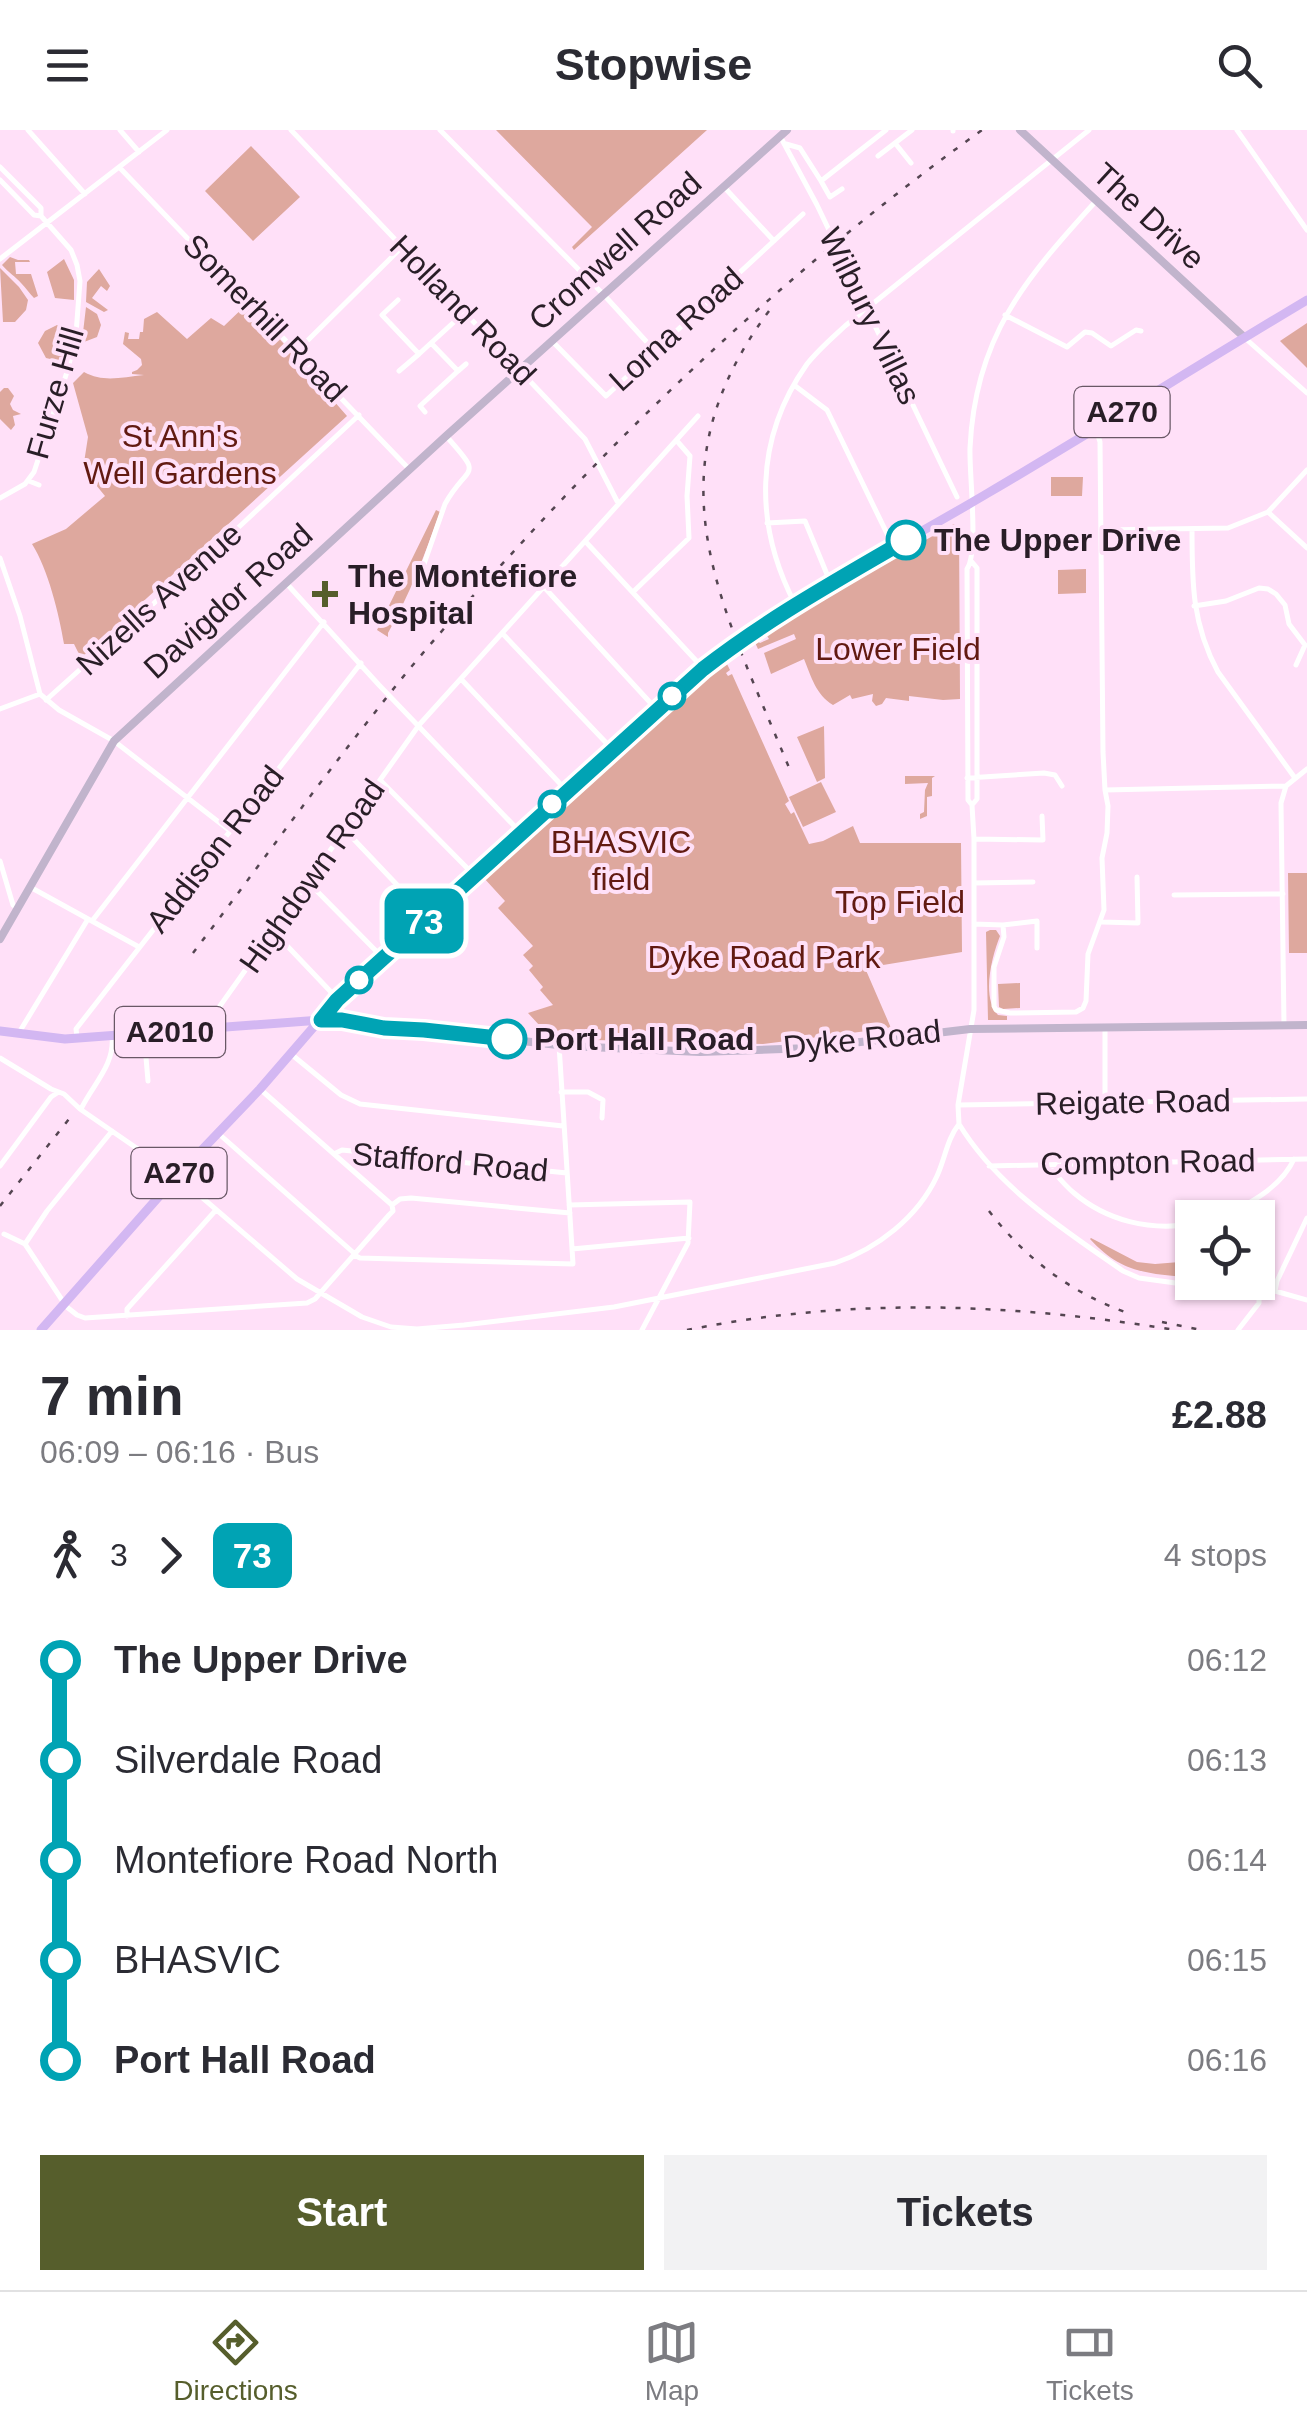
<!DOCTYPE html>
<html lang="en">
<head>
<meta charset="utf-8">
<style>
  :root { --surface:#fff; --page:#f2f2f3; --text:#2b2b33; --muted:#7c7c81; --line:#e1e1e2; --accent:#565e2c }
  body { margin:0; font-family:Arial,sans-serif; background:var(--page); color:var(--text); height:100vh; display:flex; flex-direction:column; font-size:38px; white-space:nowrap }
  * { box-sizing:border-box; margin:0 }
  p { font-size:32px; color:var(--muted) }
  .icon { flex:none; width:55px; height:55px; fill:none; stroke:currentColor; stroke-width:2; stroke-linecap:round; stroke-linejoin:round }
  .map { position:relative; height:1200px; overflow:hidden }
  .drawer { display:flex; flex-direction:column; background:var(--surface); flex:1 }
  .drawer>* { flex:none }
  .badge { padding:0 20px; border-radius:15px; font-size:35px; line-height:65px }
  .fabs { position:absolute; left:1175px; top:1070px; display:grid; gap:20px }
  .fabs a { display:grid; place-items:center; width:100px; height:100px; border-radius:0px; background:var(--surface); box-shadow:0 2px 8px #0004; font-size:50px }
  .map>.badge { position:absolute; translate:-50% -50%; box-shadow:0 0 0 5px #fff }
  .legs { display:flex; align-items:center; gap:15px; height:110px; padding:0 40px; font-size:32px }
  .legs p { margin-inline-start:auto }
  .headline { display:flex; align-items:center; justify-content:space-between; height:170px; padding:0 40px }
  h1 { font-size:55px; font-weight:700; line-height:75px }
  .action { display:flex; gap:20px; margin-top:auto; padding:20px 40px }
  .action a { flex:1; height:115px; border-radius:0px; background:var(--accent); color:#fff; font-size:40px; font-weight:700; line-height:115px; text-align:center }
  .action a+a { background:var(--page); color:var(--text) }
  ul { padding:0 40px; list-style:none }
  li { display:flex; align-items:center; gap:35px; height:100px; font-size:38px }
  li i { display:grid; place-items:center; width:15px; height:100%; margin:0 12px; background:currentColor }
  li i::after { content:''; width:25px; height:25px; margin:-12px; border:8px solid; border-radius:50%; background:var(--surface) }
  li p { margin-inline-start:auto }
  li:first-child i { background:linear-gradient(#0000 50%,currentColor 0) }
  li:last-child i { background:linear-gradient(currentColor 50%,#0000 0) }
  header { display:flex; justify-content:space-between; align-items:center; height:130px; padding:0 40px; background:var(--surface); font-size:45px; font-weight:700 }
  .tabs { display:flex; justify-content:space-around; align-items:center; height:140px; border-top:2px solid var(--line); background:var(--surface); font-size:28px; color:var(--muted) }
  .tabs a { display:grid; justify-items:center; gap:5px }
  .tabs .selected { color:var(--accent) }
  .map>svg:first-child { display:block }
  .green { fill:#dea89e }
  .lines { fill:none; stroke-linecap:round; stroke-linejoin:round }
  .street { stroke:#fff; stroke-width:5 }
  .secondary { stroke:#c1b4cc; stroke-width:8 }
  .primary { stroke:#d3b7f2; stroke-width:9 }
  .rail { stroke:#544551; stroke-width:2.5; stroke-dasharray:5 10; stroke-linecap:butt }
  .line-1-casing { stroke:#fff; stroke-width:22 }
  .line-1 { stroke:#00a3b4; stroke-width:15 }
  .stop-1-dot { fill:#fff; stroke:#00a3b4; stroke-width:5 }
  .poi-dot { fill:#565e2c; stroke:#ffe0f8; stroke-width:4 }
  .labels { text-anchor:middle; stroke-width:8; stroke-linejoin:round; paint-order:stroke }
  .shield { fill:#ffe0f8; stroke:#695866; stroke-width:2.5 }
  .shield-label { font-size:30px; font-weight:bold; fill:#291e27 }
  .street-label { font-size:32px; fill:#291e27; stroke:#ffe0f8 }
  .park-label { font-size:32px; fill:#621a11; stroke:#ffe0f8 }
  .stop-label { font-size:32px; font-weight:bold; fill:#291e27; stroke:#ffe0f8; text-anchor:start }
  .poi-label { font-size:32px; font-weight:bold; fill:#291e27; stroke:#ffe0f8; text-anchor:start }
</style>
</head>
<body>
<header><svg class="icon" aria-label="menu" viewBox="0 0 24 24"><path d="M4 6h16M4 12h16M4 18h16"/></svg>Stopwise<svg class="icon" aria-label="search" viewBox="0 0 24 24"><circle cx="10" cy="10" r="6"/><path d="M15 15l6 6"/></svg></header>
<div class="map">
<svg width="1307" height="1200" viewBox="0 0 1307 1200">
  <rect width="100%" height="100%" fill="#ffe0f8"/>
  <path class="green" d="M496,0h211l-133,120 -2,-3 20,-20z
    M251,16l49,51 -47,44 -48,-50z
    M10,127l8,3h11l1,2h-15l1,12h15l7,22 -4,2c-5,-5 -8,-10 -13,-15 -5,-6 -13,-11 -19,-18z
    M64,129l10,21v20l-19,-2 -8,-26z
    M0,138l19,19 9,13 -2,10 -11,12h-12z
    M99,139l11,17 -3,5 -6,-5 -9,12 16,12 -4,2 -18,-10 1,-20z
    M248,173l99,113 -266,242 -7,-14h-10c-5,-30 -16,-75 -32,-100l34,-15 39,-33 -22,-27 5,-32 -15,-54 11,-11c20,11 38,5 60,3l-12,-1v-2l5,-2 5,-5 -1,-6 -18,-15 2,-12 4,1 -1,6h11l1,-7h3l1,-13 13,-7 30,27 24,-21 13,8z
    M86,177l11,7 4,11 -4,12 -13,5 -2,-1z
    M1307,193v45l-27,-27z
    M57,195l14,4 -8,33 -17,-4 -8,-15 7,-12z
    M4,258h4l6,8 -4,8 3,6 8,4 -8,2 2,9 -4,5 -11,-11v-27z
    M1051,347h32l-1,19h-31z
    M436,380l4,2c-15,42 -30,82 -52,121v4l-11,-7z
    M954,394l5,3 1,172 -17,1 -34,-4v5l-23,-3 -4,6 -6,2 -4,-5 1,-7 -21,5 -2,-4 -17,10c-17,-10 -22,-29 -29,-46l-33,15 -7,-21 32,-14 -2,-5 -36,15 -5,-11 7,5 9,-4 -5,-8z
    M1086,439v24l-28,1v-24z
    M724,528l6,12 -4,3 2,3 4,-2 57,127 -4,3 6,10 3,-2 15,32 14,-3 30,-15 7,17h101l1,109 -97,16 26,60 -128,16 -211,-5 -24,-26 25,-8 -13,-15 3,-3 -14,-17 4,-4 -10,-11 10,-9 -35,-38 7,-7 -22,-24z
    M824,596l1,52 -8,4 -20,-45z
    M905,646h30l-3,2v18l-5,1v19l-7,3v-5l4,-2 1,-22 3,-7 -23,1z
    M821,652l15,30 -33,15 -14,-30z
    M1288,743h19v80h-18z
    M990,800h6l4,6c-8,20 -19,61 -2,79l9,1v4h-19l-2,-88z
    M1020,853v25l-17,1 -4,-2 -1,-23z
    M1091,1108l46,24 18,2 37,-3v17c-44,-5 -70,-4 -102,-39z"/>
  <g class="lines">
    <path class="street" d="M28,0l57,64
      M120,0l19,22
      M291,0l294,309 32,62
      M440,0l164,165 50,55
      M953,0v1
      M1237,0l70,100
      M780,6l37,69 140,292
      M895,13l16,20
      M786,14l14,4 21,33 65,-51
      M878,26l34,-26
      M0,37l41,41v8
      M119,37l291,303
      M0,50l34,35 7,1 30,34 6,15 3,16 -4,53 -8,35 -34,103 -9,12 -25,14
      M821,51l9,16 12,-8
      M724,57l50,54
      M0,129l167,-129
      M398,170l-16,15 37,39 12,-11 27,28 -38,35 5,6
      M1005,185l62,32 18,-15 7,1 19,13 25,-16 5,1
      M1246,209l61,54
      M552,211l54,55 197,-182
      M431,213l34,-31
      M297,221l105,-104
      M399,241l20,-17
      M458,241l8,-7
      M794,255l33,25 66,136
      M29,351l10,4
      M1268,382l39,36
      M767,393l38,-2 26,63
      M1101,400l127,-2 40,-16 39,-42
      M1192,400c0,53 0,94 26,142l77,106
      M585,411l117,126
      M0,428l20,58 20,78
      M287,454l92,101 142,148
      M417,454l28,-80c23,-41 40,-25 1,-68
      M544,457l113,123
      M633,462l56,-54 -2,-42 3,-40 -13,-15
      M795,474c-41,-79 -41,-165 12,-240 11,-14 25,-26 38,-38l244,-196
      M1194,476l32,-5 33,-13 9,1 8,5 9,11 4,19 16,21 -9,20
      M502,503l111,117
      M461,549l106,112
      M40,564l19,16 55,31 115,89
      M46,570l194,-174 119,-111
      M0,579l40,-15
      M967,648l77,-5 11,2 7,11
      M380,650l93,94
      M1105,660l181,-4
      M972,675l5,-6v-231l-5,-6
      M345,700l74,78
      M975,709l68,1 -1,-24
      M0,731l13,44 4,3
      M308,752l75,76
      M974,753l59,-1
      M30,757l109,60
      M1174,765l109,-1
      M92,791l232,-299
      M1102,792l36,1 -1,-46
      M974,794l29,1 34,-4v27
      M1003,795l1,12 -10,30v39l2,4 14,3 66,-1 7,-4 3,-7 2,-47 16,-44 -2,-52 5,-25 1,-27 -3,-16 -2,-38 -3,-310 -4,-13
      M273,801l58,61
      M1284,895l-3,-222 5,-17 21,-17
      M211,898l-1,-8 209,-295 279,-309
      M1105,899v73
      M20,901l68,-112
      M144,904l4,47
      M77,907l-1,-8 285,-366
      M291,924l50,41 19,9 203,22
      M0,928l51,31 13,5 16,15 97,67 120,103 65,38 29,10 26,2 47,-4 150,-18 221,-44c42,-14 83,-46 102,-87 8,-17 10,-37 22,-52l-1,-19 16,-95v-171l-2,-34 -4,-5 -1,-231c12,-17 2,-95 3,-121 5,-111 55,-169 126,-247
      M260,959l132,116
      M561,962h27l15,8 -1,18
      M958,975l349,-6
      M81,979c12,-25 34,-44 31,-73
      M959,994c39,64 104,105 164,147l16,7 117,16 3,4v5l-21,27
      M219,1004l136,120
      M334,1024l8,-4 225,23
      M1047,1034c8,9 17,21 27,29 33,28 76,38 118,31
      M0,1036l51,-69 6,-4
      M989,1036l318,-7
      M392,1075l8,-6 11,-1 159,15
      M569,1075l121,-3 -2,41 -46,87
      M1222,1088c27,-15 59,-30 72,-59
      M4,1104l21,10 39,59
      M25,1114l22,-33 65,-80
      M572,1119l117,-11
      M354,1125l6,3 213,6 -14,-219
      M1275,1161l2,-10 30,-63
      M1259,1168l16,-7 32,9
      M63,1174l14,11 8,3 222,-15 8,-4 74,-84 4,-4 -1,-6
      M127,1186v-7l89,-99"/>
    <path class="secondary" d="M1020,0l224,207
      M0,809l114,-198 332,-305 341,-306
      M321,890h21l20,3 10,3 53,4 142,16 133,6 110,-4 160,-19 337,-4"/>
    <path class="primary" d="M0,901l65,8 256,-19
      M41,1200l136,-154 83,-87 77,-89 366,-331c88,-69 189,-119 285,-176 107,-63 212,-129 319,-193"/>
    <path class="rail" d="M769,181c-125,167 -45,296 23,464
      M193,823c61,-80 120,-163 183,-242 43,-56 91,-109 139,-161 141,-155 296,-297 467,-420
      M0,1076l73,-92
      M989,1081c37,48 82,82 139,102
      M1162,1192l39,8
      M687,1200c166,-33 322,-27 488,0"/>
  </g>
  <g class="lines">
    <defs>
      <path id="line-1" d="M507,909l-83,-9 -40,-2 -42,-8h-21l16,-20 366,-331c64,-50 133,-88 203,-129"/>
    </defs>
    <use href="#line-1" class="line-1-casing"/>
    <use href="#line-1" class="line-1"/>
  </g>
  <g class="stop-1-dot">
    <circle cx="906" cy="410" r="18"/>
    <circle cx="672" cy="566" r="12"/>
    <circle cx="552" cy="674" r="12"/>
    <circle cx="359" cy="850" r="12"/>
    <circle cx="507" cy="909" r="18"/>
  </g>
  <path class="poi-dot" d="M320 449h10v10h10v10h-10v10h-10v-10h-10v-10h10z"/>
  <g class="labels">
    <g class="shield">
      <rect x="1074.5" y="257" width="95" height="50" rx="8"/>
      <rect x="115" y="877" width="110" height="50" rx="8"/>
      <rect x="131.5" y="1018" width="95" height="50" rx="8"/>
    </g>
    <g class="shield-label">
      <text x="1122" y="292">A270</text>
      <text x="170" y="912">A2010</text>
      <text x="179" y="1053">A270</text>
    </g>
    <g class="street-label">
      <text transform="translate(1149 86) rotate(43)" y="11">The Drive</text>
      <text transform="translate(615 121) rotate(-42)" y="11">Cromwell Road</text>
      <text transform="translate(463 180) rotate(46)" y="11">Holland Road</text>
      <text transform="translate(870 186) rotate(64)" y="11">Wilbury Villas</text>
      <text transform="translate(265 188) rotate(46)" y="11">Somerhill Road</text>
      <text transform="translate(676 199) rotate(-42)" y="11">Lorna Road</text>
      <text transform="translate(55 263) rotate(-74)" y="11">Furze Hill</text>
      <text transform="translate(159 469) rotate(-42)" y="11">Nizells Avenue</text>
      <text transform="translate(228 471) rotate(-42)" y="11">Davigdor Road</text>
      <text transform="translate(215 719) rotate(-52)" y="11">Addison Road</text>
      <text transform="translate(312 746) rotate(-55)" y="11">Highdown Road</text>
      <text transform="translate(862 909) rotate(-6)" y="11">Dyke Road</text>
      <text transform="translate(1133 972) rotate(-1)" y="11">Reigate Road</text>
      <text transform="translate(450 1032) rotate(5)" y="11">Stafford Road</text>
      <text transform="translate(1148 1032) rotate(-1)" y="11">Compton Road</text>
    </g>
    <g class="park-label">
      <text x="180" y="317">St Ann's<tspan x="180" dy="37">Well Gardens</tspan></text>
      <text x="898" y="530">Lower Field</text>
      <text x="621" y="723">BHASVIC<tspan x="621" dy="37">field</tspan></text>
      <text x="900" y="783">Top Field</text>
      <text x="764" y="838">Dyke Road Park</text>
    </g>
    <g class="stop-label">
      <text x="934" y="421">The Upper Drive</text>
      <text x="534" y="920">Port Hall Road</text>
    </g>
    <g class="poi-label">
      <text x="348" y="457">The Montefiore<tspan x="348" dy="37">Hospital</tspan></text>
    </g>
  </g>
</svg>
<div class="fabs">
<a><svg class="icon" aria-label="locate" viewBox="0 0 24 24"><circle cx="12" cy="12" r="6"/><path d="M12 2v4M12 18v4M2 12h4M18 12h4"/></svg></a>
</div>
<b class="badge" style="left:424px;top:791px;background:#00a3b4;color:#fff">73</b>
</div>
<section class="drawer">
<div class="headline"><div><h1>7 min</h1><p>06:09 – 06:16 · Bus</p></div><b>£2.88</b></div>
<div class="legs"><svg class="icon" aria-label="walk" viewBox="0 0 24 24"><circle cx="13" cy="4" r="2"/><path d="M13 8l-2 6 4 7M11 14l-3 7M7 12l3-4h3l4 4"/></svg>3<svg class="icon" aria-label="forward" viewBox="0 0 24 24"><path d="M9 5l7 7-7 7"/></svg><b class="badge" style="background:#00a3b4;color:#fff">73</b><p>4 stops</p></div>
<ul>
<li><i style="color:#00a3b4"></i><b>The Upper Drive</b><p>06:12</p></li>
<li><i style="color:#00a3b4"></i><span>Silverdale Road</span><p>06:13</p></li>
<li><i style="color:#00a3b4"></i><span>Montefiore Road North</span><p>06:14</p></li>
<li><i style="color:#00a3b4"></i><span>BHASVIC</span><p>06:15</p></li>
<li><i style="color:#00a3b4"></i><b>Port Hall Road</b><p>06:16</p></li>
</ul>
<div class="action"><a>Start</a><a>Tickets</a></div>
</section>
<nav class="tabs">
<a class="selected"><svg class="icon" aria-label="directions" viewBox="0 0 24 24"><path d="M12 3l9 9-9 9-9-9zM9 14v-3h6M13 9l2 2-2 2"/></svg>Directions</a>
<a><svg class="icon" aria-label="map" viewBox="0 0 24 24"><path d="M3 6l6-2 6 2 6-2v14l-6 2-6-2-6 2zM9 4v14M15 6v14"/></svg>Map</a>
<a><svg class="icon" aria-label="tickets" viewBox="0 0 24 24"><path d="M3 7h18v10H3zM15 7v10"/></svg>Tickets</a>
</nav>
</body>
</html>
